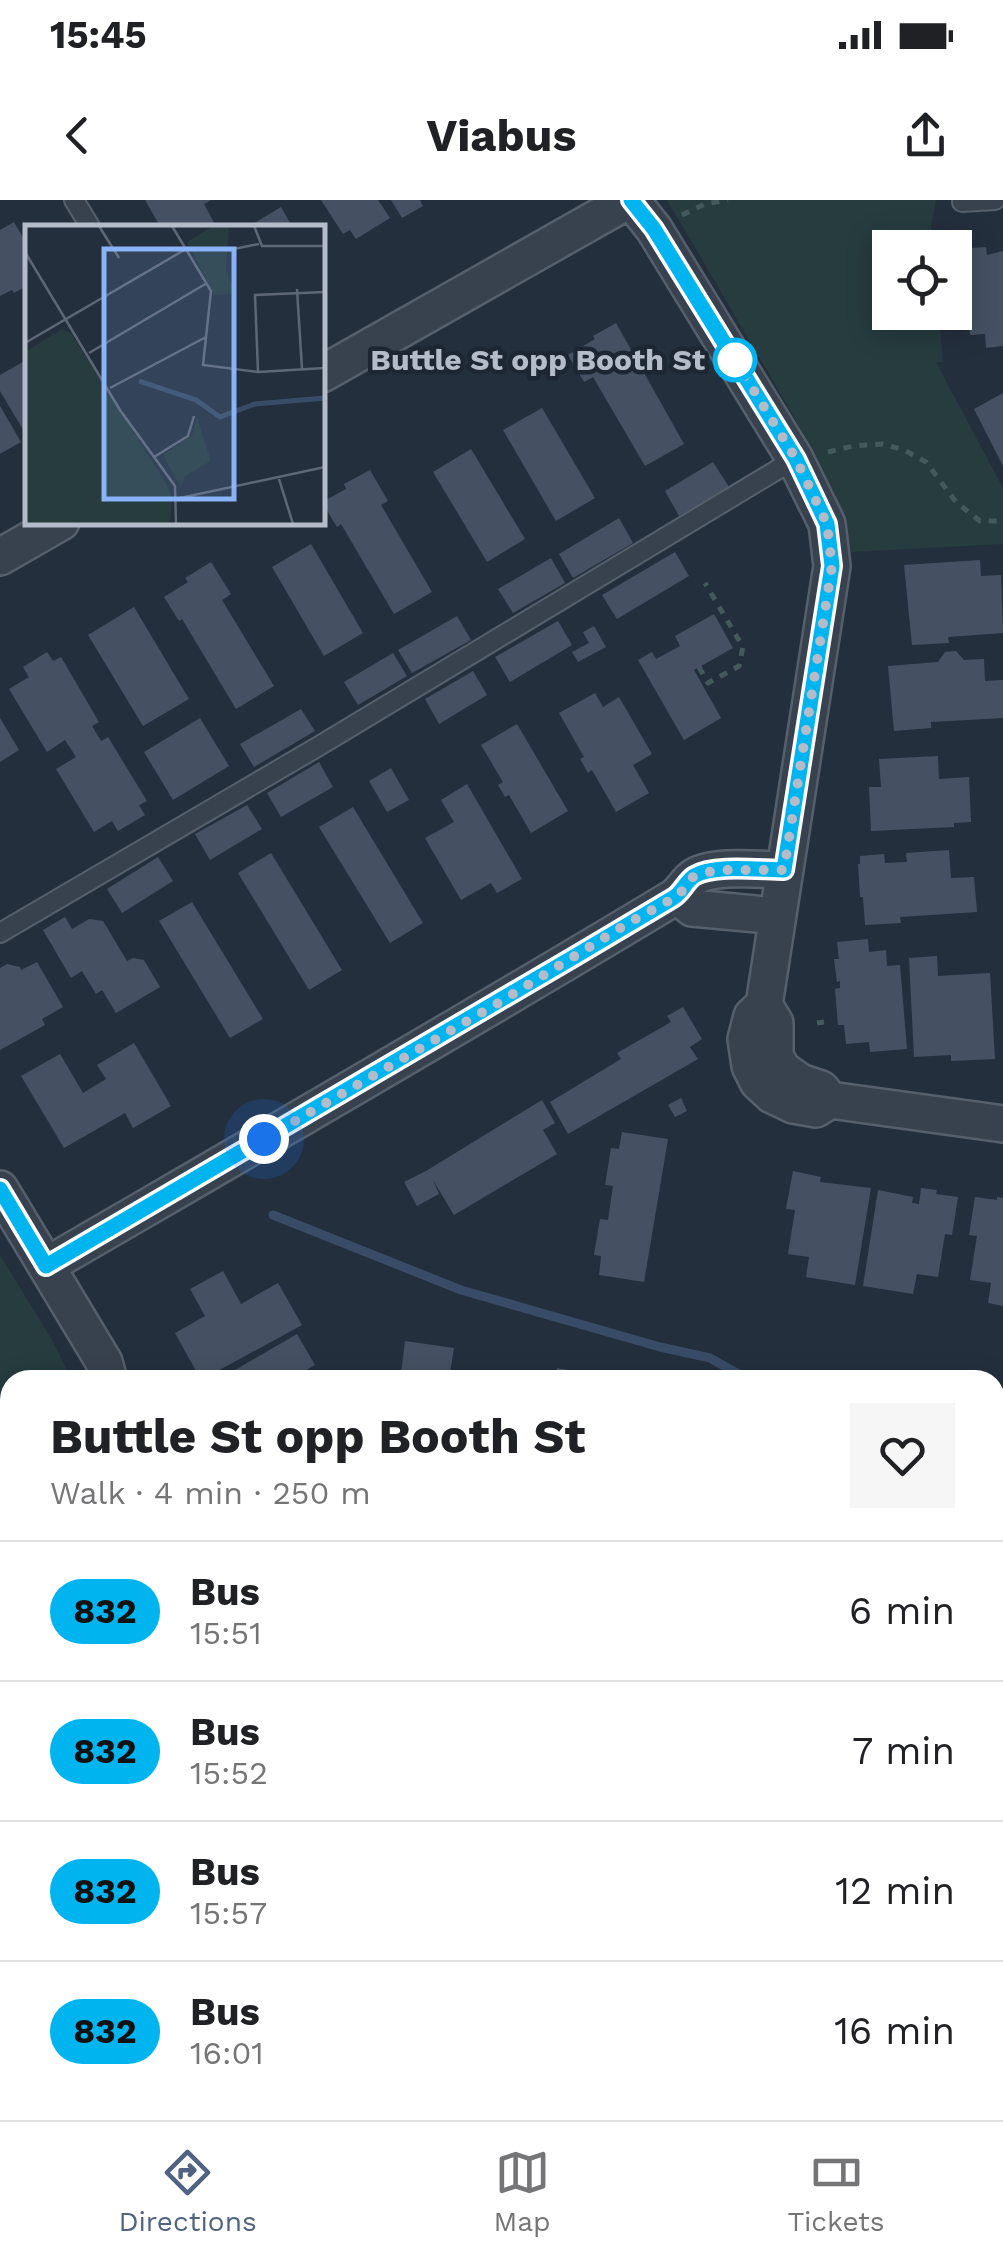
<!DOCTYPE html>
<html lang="en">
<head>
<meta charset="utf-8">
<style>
  :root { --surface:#fff; --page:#f6f6f6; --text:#202124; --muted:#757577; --line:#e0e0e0; --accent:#506383 }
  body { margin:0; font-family:"Work Sans",sans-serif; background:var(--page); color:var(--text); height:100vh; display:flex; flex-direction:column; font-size:38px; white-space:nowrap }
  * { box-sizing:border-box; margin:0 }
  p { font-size:32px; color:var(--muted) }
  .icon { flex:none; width:55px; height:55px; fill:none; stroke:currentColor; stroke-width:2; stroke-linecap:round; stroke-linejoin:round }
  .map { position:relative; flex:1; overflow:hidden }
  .sheet { position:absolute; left:0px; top:1170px; width:1005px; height:750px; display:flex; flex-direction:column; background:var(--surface); border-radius:30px 30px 0 0; box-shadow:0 5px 25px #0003 }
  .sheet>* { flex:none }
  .badge { padding:0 20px; border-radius:32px; font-size:35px; line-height:65px }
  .controls { position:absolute; left:872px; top:30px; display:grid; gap:20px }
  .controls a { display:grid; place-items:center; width:100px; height:100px; border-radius:0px; background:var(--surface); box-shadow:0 5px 25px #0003; font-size:50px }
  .you { position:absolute; width:50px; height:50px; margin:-25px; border:8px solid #fff; border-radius:50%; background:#1a73e8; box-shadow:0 0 0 15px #1a73e833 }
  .map>.badge { position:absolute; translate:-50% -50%; box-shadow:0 0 0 5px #fff }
  .round { display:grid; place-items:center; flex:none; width:105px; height:105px; border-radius:0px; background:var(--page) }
  .overview { display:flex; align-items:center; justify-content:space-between; height:170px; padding:0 50px }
  h1 { font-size:48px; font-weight:700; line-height:75px }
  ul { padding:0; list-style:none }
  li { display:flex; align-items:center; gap:30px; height:140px; padding:0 50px; border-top:2px solid var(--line) }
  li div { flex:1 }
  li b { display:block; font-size:38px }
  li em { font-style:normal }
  li .badge { min-width:110px; font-weight:700; text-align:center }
  .status { display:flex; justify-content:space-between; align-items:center; height:70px; padding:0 50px; background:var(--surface); direction:ltr }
  .status svg { height:28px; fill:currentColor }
  header { display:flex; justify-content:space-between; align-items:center; height:130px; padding:0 50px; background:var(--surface); font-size:45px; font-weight:700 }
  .menu { display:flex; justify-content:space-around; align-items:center; height:140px; border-top:2px solid var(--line); background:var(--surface); font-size:28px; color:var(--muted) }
  .menu a { display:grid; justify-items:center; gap:5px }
  .menu .current { color:var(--accent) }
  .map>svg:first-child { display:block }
  .green { fill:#263c3f }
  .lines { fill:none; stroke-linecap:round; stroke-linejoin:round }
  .stream { stroke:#394c67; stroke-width:9 }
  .building { fill:#455162 }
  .service-casing { stroke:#565f6c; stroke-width:22 }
  .minor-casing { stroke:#565f6c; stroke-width:40 }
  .path { stroke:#44595c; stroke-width:5; stroke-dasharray:8 8; stroke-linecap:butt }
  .service { stroke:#38414e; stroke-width:18 }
  .minor { stroke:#38414e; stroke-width:35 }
  .line-casing { stroke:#fff; stroke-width:22 }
  .line { stroke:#00b5ef; stroke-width:15 }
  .walk { stroke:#b4bcc9; stroke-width:10; stroke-dasharray:0 18 }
  .stop-dot { fill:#fff; stroke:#00b5ef; stroke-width:5 }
  .labels { text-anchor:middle; stroke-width:9; stroke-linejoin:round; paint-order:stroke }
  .stop-label { font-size:30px; font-weight:bold; fill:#b4bcc9; stroke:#1d2633; text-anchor:end }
  .inset-river { fill:none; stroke:#394c67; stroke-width:5 }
  .inset-road { fill:none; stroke:#5e6776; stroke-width:2.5 }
  .view { fill:#8ab4f8; fill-opacity:0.15; stroke:#8ab4f8; stroke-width:5 }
  .inset-edge { fill:none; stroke:#b4bcc9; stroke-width:5 }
</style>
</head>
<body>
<div class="status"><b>15:45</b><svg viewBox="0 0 49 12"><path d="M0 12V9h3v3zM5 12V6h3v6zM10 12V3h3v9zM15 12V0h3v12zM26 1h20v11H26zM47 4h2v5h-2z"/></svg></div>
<header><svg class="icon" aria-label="back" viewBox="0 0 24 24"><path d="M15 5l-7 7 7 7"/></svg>Viabus<svg class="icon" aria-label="share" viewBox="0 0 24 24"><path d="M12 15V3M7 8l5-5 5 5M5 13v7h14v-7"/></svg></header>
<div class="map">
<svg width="1003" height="1920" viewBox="0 0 1003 1920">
  <rect width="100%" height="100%" fill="#242f3e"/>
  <path class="green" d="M667,0h269l-5,26 2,21 -43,1v64l49,1 4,49h-7l67,126v56l-153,8c-14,-66 -49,-122 -82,-180 -34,-57 -67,-115 -101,-172z
    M0,1055l52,85 20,40h-62v730h514l2,10h-526z"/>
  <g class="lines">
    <path class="stream" d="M273,1015l188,75 199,57 50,11 39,22
      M995,1248l8,-3"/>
  </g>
  <path class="building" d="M145,0h66l-7,4 13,24h-56z
    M321,0h57l12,18 -34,21 -6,-9 -7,4z
    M391,0h29l3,6 -21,12z
    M281,7l12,21h-47z
    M14,22l14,24v39l-14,8 -2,-3 -12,6v-66z
    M986,47l1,8 16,-4v95l-17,2 -1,-14 -15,1 -1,-17 -16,1 -1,-7h3v-36h3l-2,-27z
    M616,123l68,121 -39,22 -52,-89 -9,5 -16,-27 27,-16 -2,-3z
    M28,159v79l-28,-47v-16z
    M1003,193v73l-29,-57z
    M0,206l21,36 -21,12z
    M542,208l53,90 -39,23 -53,-91z
    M471,249l54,90 -38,23 -54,-90z
    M713,262l16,25 -50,29 -14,-25z
    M370,270l18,31 -7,4 51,87 -38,22 -53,-90 -4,3 -15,-25 24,-13 -2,-5z
    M619,318l14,25 -60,35 -14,-24z
    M311,344l52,89 -39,23 -52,-89z
    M675,352l14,24 -72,43 -15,-24z
    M551,358l14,25 -52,30 -15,-24z
    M980,360l1,16 20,-1 2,58 -55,4 1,6 -37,2 -8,-80z
    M211,362l20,32 -9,6 52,86 -38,23 -54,-90 -3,2 -15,-24 24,-15 -3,-4z
    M134,407l55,92 -46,27 -55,-91z
    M714,414l19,34 -39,22 27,48 -37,22 -46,-80 14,-8 4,7 24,-13 -5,-10z
    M457,416l14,24 -59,33 -14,-23z
    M558,421l14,24 -62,37 -15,-25z
    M594,426l12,21 -28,15 -6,-10 17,-9 -6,-11z
    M956,451l8,9 20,-1 1,22 18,-1v38l-72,4v6l-37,3 -6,-65 50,-4 7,-10z
    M47,452l6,9 8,-4 38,65 -7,4 9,15 7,-4 39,64 -8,4 6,10 -27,16 -6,-10 -18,11 -38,-63 20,-12 -11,-17 -18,12 -38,-63 20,-12 -6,-10z
    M393,453l14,23 -49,29 -14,-23z
    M473,471l14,24 -48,29 -14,-25z
    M595,493l8,14 16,-10 33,57 -19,11 16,28 -33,19 -24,-42 -4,3 -8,-14 4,-2 -25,-44z
    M301,509l14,22 -61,36 -14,-23z
    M0,518l19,32 -19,12z
    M200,518l29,48 -56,34 -29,-48z
    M517,524l51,87 -37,22 -22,-38 -4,2 -7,-12 5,-3 -22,-37z
    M938,556l1,23 30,-2 2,45 -17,1v4l-83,4 -2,-44h12l-2,-28z
    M319,562l14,25 -52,30 -14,-24z
    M391,568l18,32 -22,12 -18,-31z
    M467,584l55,95 -25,14 -6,-10 -30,17 -36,-62 29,-16 -13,-22z
    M247,605l15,24 -52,31 -15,-26z
    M353,607l70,116 -33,20 -71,-116z
    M949,650l2,28 23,-1 3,35 -77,5 1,6 -36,2 -2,-28h-3l-2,-33h2v-8l24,-2 1,9 22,-1 -1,-9z
    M271,653l71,117 -33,20 -71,-117z
    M158,657l15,24 -51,32 -15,-24z
    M192,702l71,117 -33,19 -71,-117z
    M65,717l7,12 17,-10 14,2 24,40 6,-3 11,2 16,27 -44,26 -14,-23 -6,4 -14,-23 -11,7 -28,-48z
    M868,739l1,13 17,-2 1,16 13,-1 7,84 -37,3 -1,-10 -23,2 -2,-19h-6l-3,-36 5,-1v-7l-3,1 -3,-23h5l-2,-17z
    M937,756l1,20 52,-3 5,86 -44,2v-6l-37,2 -5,-99z
    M37,762l26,45 -21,12 3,6 -45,25v-82l7,-4 13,3 1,3z
    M683,807l19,32 -12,8 8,12 -130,75 -18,-32 71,-43 -4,-6 54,-31 -4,-6z
    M134,843l37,63 -38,22 -8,-15 -61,35 -43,-72 39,-22 23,39 23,-14 -9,-14z
    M681,898l6,13 -12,6 -7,-12z
    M542,900l13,23 -12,7 14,24 -103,61 -21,-35 6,14 -22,12 -13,-24 22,-11z
    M622,932l46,7 -24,143 -45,-7 2,-19 -7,-1 6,-36 8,1 5,-34 -8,-1 6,-37 8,1z
    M793,971l28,6 -1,5 51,6 -16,97 -49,-8 3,-20 -21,-3 7,-44 -9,-1z
    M921,988l16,2 -1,4 22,3 -6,38 -7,-1 -7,43 -21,-3 -4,20 -50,-8 15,-96 35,7 -1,6 7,1z
    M975,997l22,3v-3l6,1v108l-15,-3 3,-20 -21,-3 7,-44 -8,-1z
    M223,1071l18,33 37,-21 24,42 -101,55 -26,-47 30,-17 -15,-27z
    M297,1134l18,31 -26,15h-71z
    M405,1141l49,7 -5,32h-43l1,-6 -6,-1z
    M557,1168l56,10v2h-57z
    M335,1170l6,10h-24z
    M995,1664l8,4v32l-8,-3z"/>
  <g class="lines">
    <defs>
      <path id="service" d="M74,0l17,28
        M962,2l33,-2
        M0,733l319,-187 476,-287"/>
      <path id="minor" d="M631,0l23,29 141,230 32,65 5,42 -68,439
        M322,174l307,-174
        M0,357l61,-35
        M678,696l14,12 85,8
        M764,805l-12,11 -6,23 4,27 8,16 14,13 21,10 23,4 14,-9 173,24
        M764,805l11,18v33l7,13 18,13 21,7 9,11
        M0,989l104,173 5,18
        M46,1066c210,-122 420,-243 627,-368 9,-5 13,-16 21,-21 20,-13 67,-7 90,-7
        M995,1836l8,-2
        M585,1913l18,-3"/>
    </defs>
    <use href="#service" class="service-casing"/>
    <use href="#minor" class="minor-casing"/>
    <path class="path" d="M682,15l23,-11 23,-4
      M828,252l25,-6 30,-2 21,6 22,12 30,40 24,19h23
      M699,467l9,16 31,-17 4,-19 -38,-64
      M817,823l7,-1
      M995,1333l8,-6
      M244,1912l24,-2 31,10
      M996,1919h7
      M454,1920l4,-10"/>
    <use href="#service" class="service"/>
    <use href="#minor" class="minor"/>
  </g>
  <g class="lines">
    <defs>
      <path id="line" d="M0,989l46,77c210,-122 419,-244 627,-368 9,-5 13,-17 21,-22 20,-12 67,-6 90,-6l48,-304 -5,-42 -31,-65 -142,-230 -23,-29"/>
    </defs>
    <use href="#line" class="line-casing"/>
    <use href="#line" class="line"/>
    <path class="walk" d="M264,939l236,-137 130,-80 48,-26 15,-19 23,-7h68l48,-304 -5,-42 -31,-65 -61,-99"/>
  </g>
  <circle class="stop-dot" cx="735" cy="160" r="20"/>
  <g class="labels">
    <g class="stop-label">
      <text x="705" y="170">Buttle St opp Booth St</text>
    </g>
  </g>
  <g transform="translate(25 25)">
    <rect width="300" height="300" fill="#242f3e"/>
    <path d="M188,1h16l-3,45 10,23 -22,1 -27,-53zM37,104l8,3 95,149 7,17 -2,26h-145v-172zM172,192l14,44 -26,15 -4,12 -18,-33 29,-20z" fill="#263c3f"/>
    <path class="inset-river" d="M114,156l57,19 24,17 35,-13 70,-6"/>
    <path class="inset-road" d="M74,1l20,32M147,1l39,65 -8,74 55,7 67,-4M229,1l8,20h63M204,25l30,-6M0,27l95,158 55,76 1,38M272,64l5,80M0,118l161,-94M64,128l118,-70M233,147l-3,-77 70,-3M85,163l96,-51M129,232l34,-21 6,-20M254,254l14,45M155,273l145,-31"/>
    <path class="view" d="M79,24h130v250h-130z"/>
    <rect width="300" height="300" class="inset-edge"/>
  </g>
</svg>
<div class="controls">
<a><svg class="icon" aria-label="locate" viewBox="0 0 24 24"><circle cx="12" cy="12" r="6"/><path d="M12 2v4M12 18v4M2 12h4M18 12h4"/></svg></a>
</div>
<div class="you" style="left:264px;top:939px"></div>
<section class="sheet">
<div class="overview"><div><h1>Buttle St opp Booth St</h1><p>Walk · 4 min · 250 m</p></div><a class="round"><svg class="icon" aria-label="heart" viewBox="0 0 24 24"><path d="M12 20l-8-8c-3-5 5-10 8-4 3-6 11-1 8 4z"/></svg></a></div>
<ul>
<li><span class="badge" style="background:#00b5ef;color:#111">832</span><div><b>Bus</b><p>15:51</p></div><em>6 min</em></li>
<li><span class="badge" style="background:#00b5ef;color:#111">832</span><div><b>Bus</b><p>15:52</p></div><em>7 min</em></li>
<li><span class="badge" style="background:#00b5ef;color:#111">832</span><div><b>Bus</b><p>15:57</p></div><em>12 min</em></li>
<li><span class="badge" style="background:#00b5ef;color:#111">832</span><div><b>Bus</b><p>16:01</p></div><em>16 min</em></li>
</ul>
</section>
</div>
<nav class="menu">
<a class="current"><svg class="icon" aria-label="directions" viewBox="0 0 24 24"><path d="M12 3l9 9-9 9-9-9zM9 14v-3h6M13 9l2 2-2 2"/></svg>Directions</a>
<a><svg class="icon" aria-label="map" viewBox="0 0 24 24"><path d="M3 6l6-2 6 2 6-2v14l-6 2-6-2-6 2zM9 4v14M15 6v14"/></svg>Map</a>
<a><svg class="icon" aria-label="tickets" viewBox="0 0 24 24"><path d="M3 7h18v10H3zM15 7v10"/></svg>Tickets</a>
</nav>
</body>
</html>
